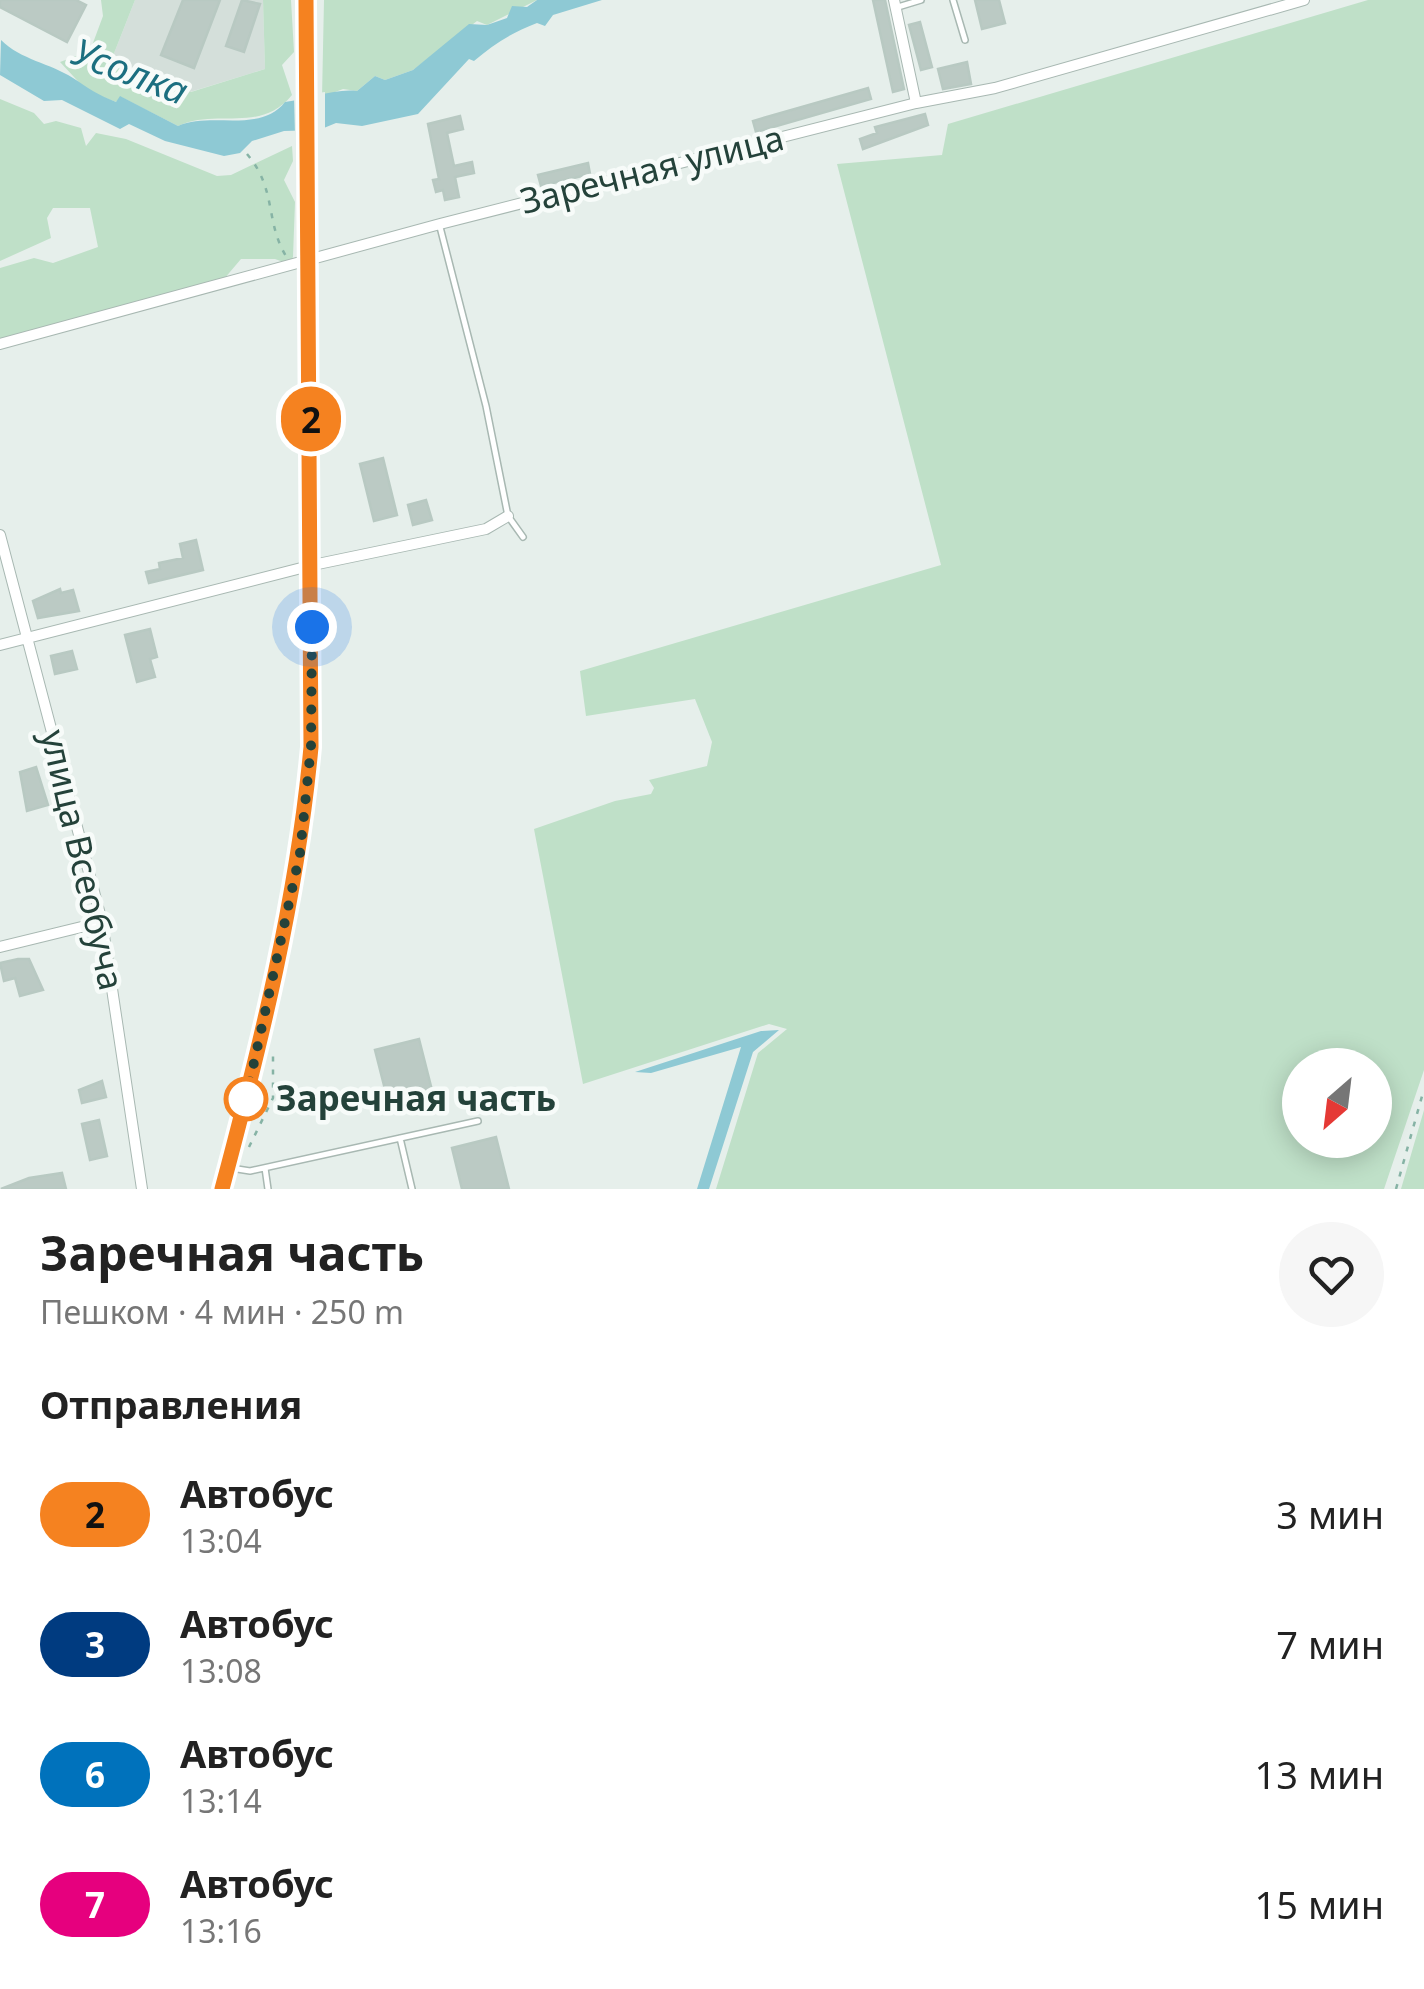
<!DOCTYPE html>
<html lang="ru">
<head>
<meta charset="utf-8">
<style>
  :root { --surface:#fff; --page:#f6f6f6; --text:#222; --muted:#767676 }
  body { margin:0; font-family:"Noto Sans",sans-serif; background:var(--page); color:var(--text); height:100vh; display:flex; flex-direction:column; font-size:38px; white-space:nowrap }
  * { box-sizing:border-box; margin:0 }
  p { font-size:32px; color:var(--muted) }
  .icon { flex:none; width:55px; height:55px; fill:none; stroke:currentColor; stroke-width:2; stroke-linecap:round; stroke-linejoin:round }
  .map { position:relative; height:1189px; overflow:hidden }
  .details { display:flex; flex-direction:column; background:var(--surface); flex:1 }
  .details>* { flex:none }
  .badge { padding:0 20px; border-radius:32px; font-size:35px; line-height:65px }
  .needle { width:65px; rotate:208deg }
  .buttons { position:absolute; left:1282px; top:1048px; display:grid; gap:20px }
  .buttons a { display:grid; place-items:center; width:110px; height:110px; border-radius:50%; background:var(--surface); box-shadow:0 5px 25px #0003; font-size:50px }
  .you { position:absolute; width:50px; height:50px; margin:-25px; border:8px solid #fff; border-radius:50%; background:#1a73e8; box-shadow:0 0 0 15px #1a73e833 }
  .map>.badge { position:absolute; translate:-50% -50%; box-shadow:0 0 0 5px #fff }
  h2 { padding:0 40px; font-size:38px; line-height:90px }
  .round { display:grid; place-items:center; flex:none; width:105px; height:105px; border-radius:52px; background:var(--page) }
  .overview { display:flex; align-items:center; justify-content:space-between; height:170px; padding:0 40px }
  h1 { font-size:48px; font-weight:700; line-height:75px }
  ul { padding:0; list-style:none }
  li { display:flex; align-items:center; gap:30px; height:130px; padding:0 40px }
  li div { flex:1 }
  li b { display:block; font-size:38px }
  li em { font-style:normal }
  li .badge { min-width:110px; font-weight:700; text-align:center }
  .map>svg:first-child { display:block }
  .built { fill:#d4dfda }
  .green { fill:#bfe0c8; fill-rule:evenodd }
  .water { fill:#8ec9d4 }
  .pier { fill:#e6efeb }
  .building { fill:#bbcac4; stroke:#b8c9c2; stroke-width:2.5 }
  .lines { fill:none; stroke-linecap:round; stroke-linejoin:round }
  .lane-casing { stroke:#a8b8b2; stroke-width:8 }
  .street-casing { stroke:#a8b8b2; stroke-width:12 }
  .primary-casing { stroke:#c2cac8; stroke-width:18 }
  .path { stroke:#86b3a5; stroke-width:2.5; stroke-dasharray:5 8; stroke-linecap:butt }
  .lane { stroke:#fff; stroke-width:5 }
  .street { stroke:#fff; stroke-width:10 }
  .primary { stroke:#6aa596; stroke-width:15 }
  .line-casing { stroke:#fff; stroke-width:22 }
  .line { stroke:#f58220; stroke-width:15 }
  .walk { stroke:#24423a; stroke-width:10; stroke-dasharray:0 18 }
  .stop-dot { fill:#fff; stroke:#f58220; stroke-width:5 }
  .labels { text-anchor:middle; stroke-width:9; stroke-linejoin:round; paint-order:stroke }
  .street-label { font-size:35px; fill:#24423a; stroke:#f7fbf9 }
  .stop-label { font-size:35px; font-weight:bold; fill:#24423a; stroke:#f7fbf9; text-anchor:start }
  .water-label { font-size:38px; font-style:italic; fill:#1c6f80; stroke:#f7fbf9 }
</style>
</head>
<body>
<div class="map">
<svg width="1424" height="1189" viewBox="0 0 1424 1189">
  <rect width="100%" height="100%" fill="#e6efeb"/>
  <path class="built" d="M135,0h128l2,69 -75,23 -79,-31z"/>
  <path class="green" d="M101,0h34l-24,61 80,31 74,-23 -2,-69h28l3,52 -12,13 10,30c-32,39 -74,13 -114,31l-57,-29 -5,5 -29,-11 -27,-29 30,-11 13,-35z
    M324,0h213l-50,25 -10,-4 -64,49 -28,10 -10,-4 -18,15 -14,-2 -21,8z
    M1368,0h56v1070l-40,119h-668l42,-136 29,-24 -18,-5 -186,60 -49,-255 81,-28 36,-7 3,-6 -5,-8 58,-14 5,-24 -17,-43 -109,17 -6,-45 361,-106 -104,-401 105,-9 6,-31zM1300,1065h75v75h-75z
    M0,99l34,14 10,11 12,-3 25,7 5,18 10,-13 30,6 91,37 14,-1 61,-29 1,15 -9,19 11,22 -2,55 -4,7 -14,-5h-34l-17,20 -224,61v-72l34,-10 19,5 45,-16 -8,-39h-37l-6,10 4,20 -51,23z
    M1424,1110v79h-23z"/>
  <path class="water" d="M537,0h65l-49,15 -8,11 -8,-3c-26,10 -43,21 -63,38l-5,-2 -51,55 -56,12 -26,-3 -17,7 -35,1 -32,10 -12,12 -16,3 -59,-15 -36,-17 -9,5 -58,-29 -18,1 -44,-26 1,-35c20,20 49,23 72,38 15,10 25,17 43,24l4,-6 58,30c33,-15 82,8 107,-24 23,-3 51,-14 72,-11l18,-15 10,4 28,-10 56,-46 18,1 20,-7 5,-12 15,1z
    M779,1030l-26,22 -44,137h-12l44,-142 -90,26 -16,-1 126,-41z"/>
  <path class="pier" d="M325,92v41l-30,3 -1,-40z"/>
  <path class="building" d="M0,0h76l10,5 -19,37 -67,-35z
    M183,0h37l-26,68 -33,-13z
    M242,0l18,4 -16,48 -18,-6z
    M873,0h12l19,89 -11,3z
    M975,0h24l6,23 -23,6z
    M920,22l12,45 -11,3 -12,-45z
    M967,62l4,22 -28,5 -5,-20z
    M868,88l3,11 -115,33 -3,-11z
    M925,114l3,11 -65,24 -3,-10 17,-6 -2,-6z
    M460,116l3,13 -16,4 7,33 18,-4 2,11 -19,4 4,20 -14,3 -2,-10 -7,2 -3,-12 6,-1 -11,-55z
    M588,163l2,11 -49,12 -3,-11z
    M383,458l14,57 -23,6 -14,-57z
    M426,500l6,20 -19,5 -5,-20z
    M196,540l7,30 -54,13 -3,-11 14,-3 -1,-6 24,-5 -3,-14z
    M60,589l1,4 12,-3 6,21 -41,7 -5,-17z
    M150,629l7,28 -7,2 5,18 -18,5 -12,-47z
    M72,651l5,18 -22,5 -4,-18z
    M36,767l12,38 -21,6 -7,-39z
    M18,959h11l14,31 -23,6 -5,-18 -11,3 -4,-18z
    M419,1039l16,63 -44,11 -16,-63z
    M102,1081l4,16 -24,6 -3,-13z
    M99,1120l8,36 -17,4 -8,-36z
    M496,1137l13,52h-47l-10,-41z
    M62,1173l4,16h-65l28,-11z"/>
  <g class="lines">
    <defs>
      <path id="lane" d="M953,0l12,40
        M898,7l23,-7
        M440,227l46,179 22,110 15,21
        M400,1138l12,51
        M231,1168l19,3 228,-50
        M265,1168l3,21"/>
      <path id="street" d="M894,0l22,103
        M0,344l440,-120 476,-121 79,-15 309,-88
        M0,535l102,387 40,267
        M0,645l313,-80 173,-36 22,-13
        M0,947l102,-25"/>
      <path id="primary" d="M222,1189c39,-146 75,-291 89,-442l-5,-747"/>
    </defs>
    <use href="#lane" class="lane-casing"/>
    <use href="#street" class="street-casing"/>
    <use href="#primary" class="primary-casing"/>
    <path class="path" d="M247,154c30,35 18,68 39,102
      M249,1147l24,-49v-43
      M1396,1189l28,-100"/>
    <use href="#lane" class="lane"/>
    <use href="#street" class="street"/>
    <use href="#primary" class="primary"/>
  </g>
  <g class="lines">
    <defs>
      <path id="line" d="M222,1189c39,-146 75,-291 89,-442l-5,-747"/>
    </defs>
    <use href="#line" class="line-casing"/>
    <use href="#line" class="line"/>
    <path class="walk" d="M246,1099l54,-246 11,-106 1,-120"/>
  </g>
  <circle class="stop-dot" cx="246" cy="1099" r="20"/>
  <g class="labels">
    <g class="street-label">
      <text transform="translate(652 170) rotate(-14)" y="12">Заречная улица</text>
      <text transform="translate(82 860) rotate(77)" y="12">улица Всеобуча</text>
    </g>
    <g class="stop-label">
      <text x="276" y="1111">Заречная часть</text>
    </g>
    <g class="water-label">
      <text transform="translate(130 72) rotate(21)" y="13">Усолка</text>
    </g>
  </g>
</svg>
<div class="buttons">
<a><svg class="needle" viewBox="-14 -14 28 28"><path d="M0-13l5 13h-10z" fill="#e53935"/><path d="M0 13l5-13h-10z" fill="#767676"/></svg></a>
</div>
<div class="you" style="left:312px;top:627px"></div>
<b class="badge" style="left:311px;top:419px;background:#f58220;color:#111">2</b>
</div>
<section class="details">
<div class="overview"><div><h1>Заречная часть</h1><p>Пешком · 4 мин · 250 m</p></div><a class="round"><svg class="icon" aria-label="heart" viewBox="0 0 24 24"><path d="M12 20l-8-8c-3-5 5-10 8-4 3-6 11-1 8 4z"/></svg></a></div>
<h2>Отправления</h2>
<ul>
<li><span class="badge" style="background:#f58220;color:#111">2</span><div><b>Автобус</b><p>13:04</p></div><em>3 мин</em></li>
<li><span class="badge" style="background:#003b80;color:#fff">3</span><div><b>Автобус</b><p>13:08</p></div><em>7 мин</em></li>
<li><span class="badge" style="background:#0072bc;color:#fff">6</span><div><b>Автобус</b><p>13:14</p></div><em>13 мин</em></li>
<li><span class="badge" style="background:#e6007e;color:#fff">7</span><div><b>Автобус</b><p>13:16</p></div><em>15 мин</em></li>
</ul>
</section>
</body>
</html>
